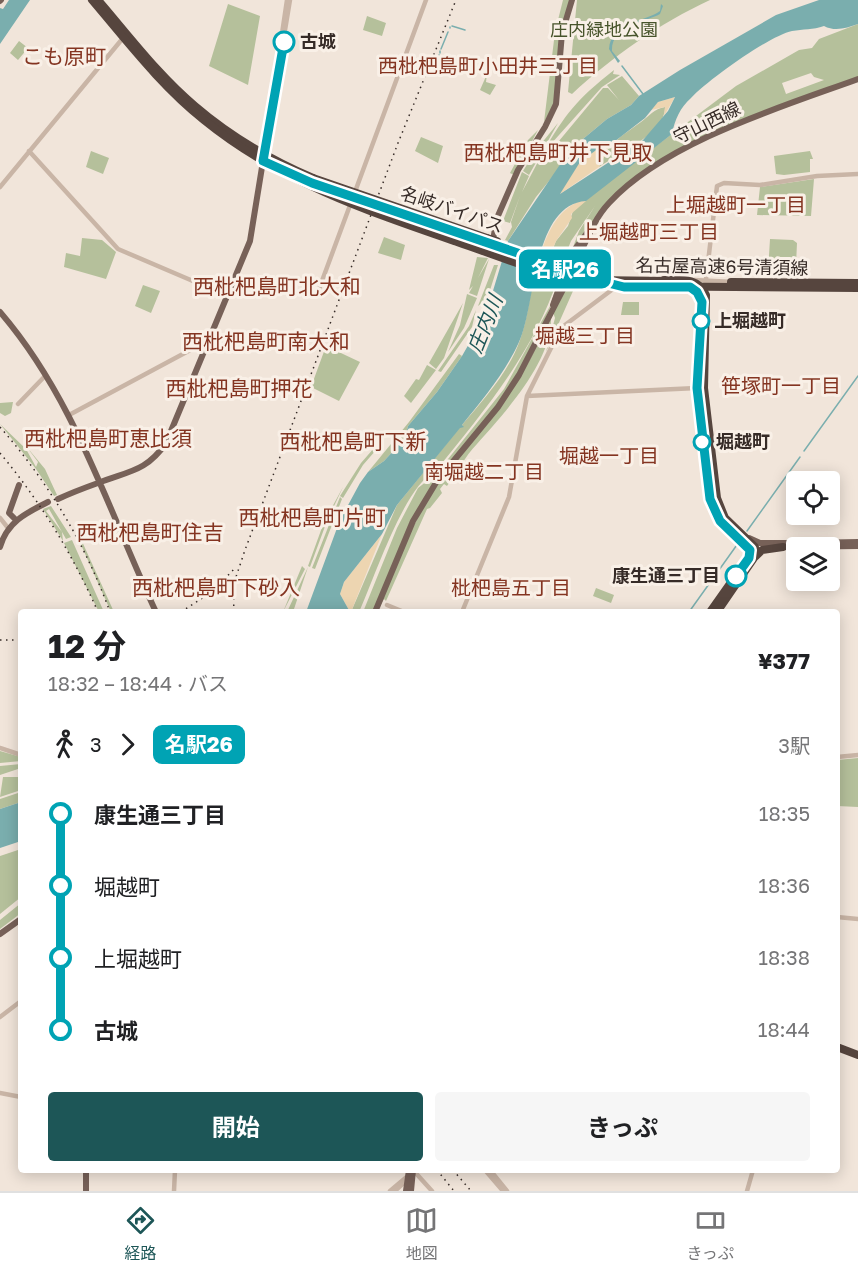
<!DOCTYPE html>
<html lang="ja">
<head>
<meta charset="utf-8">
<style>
  :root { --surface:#fff; --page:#f6f6f6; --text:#202124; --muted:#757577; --line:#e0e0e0; --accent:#1d5657 }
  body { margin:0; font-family:"Golos Text","Noto Sans JP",sans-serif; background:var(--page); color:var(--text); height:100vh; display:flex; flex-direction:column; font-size:22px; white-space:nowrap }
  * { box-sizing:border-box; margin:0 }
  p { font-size:20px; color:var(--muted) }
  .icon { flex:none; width:33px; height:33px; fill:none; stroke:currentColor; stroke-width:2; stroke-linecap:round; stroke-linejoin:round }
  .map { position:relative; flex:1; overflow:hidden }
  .panel { position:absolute; left:18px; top:609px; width:822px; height:564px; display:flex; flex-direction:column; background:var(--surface); border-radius:6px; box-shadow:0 3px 15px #0003 }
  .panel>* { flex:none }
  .badge { padding:0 12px; border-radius:9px; font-size:21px; line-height:39px }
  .tools { position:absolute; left:786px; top:471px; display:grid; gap:12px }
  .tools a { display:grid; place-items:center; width:54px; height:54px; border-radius:6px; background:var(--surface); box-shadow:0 3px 15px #0003; font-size:30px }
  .map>.badge { position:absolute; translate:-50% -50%; box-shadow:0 0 0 3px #fff }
  .legs { display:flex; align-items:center; gap:9px; height:66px; padding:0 30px; font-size:20px }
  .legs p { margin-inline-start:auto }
  .headline { display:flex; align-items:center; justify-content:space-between; height:102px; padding:0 30px }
  h1 { font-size:33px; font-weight:700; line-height:45px }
  .action { display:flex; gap:12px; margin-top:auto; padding:12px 30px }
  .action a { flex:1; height:69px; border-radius:6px; background:var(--accent); color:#fff; font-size:24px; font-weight:700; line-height:69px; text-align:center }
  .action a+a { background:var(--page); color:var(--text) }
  ul { padding:0 30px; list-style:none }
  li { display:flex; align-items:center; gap:21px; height:72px; font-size:22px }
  li i { display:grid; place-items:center; width:9px; height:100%; margin:0 8px; background:currentColor }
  li i::after { content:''; width:15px; height:15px; margin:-8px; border:4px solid; border-radius:50%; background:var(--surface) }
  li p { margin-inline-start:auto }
  li:first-child i { background:linear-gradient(#0000 50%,currentColor 0) }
  li:last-child i { background:linear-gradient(currentColor 50%,#0000 0) }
  .menu { display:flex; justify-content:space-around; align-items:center; height:84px; border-top:2px solid var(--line); background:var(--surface); font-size:16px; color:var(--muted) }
  .menu a { display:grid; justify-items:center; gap:3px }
  .menu .selected { color:var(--accent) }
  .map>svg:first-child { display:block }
  .green { fill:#b5c09b; fill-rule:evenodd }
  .sand { fill:#edd5b1 }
  .water { fill:#7aaeae; fill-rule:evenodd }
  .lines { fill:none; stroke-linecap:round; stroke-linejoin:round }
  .stream { stroke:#7aaeae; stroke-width:1.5 }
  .minor { stroke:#c9b5a6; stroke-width:4.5 }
  .major { stroke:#776158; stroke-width:6 }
  .highway { stroke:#56453e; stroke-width:8 }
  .rail { stroke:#362b27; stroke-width:1.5; stroke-dasharray:1.5 4.5; stroke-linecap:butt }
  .highway-bridge { stroke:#56453e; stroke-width:8 }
  .line-1-casing { stroke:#fff; stroke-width:14 }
  .line-1 { stroke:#00a3b4; stroke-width:9 }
  .stop-1-dot { fill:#fff; stroke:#00a3b4; stroke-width:3 }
  .labels { text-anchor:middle; stroke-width:6; stroke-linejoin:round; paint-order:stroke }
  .park-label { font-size:18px; fill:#47542b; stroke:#f9f0e7 }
  .stop-label { font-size:18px; font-weight:bold; fill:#362b27; stroke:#f9f0e7; text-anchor:start }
  .street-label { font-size:18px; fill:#362b27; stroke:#f9f0e7 }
  .neighbourhood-label { font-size:20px; fill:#843421; stroke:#f9f0e7 }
  .water-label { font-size:20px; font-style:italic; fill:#1d5657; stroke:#f9f0e7 }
  .quarter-label { font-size:21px; fill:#843421; stroke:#f9f0e7 }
</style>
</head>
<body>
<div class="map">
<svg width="858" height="1191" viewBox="0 0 858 1191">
  <rect width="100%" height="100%" fill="#f1e5da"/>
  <path class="green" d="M563,0h7l-6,20 -8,79 -12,23 11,-90z
    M577,0h133c-50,23 -98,57 -138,94l-4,-2z
    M228,4l32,12 -12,69 -39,-19z
    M367,16l19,7 -4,13 -19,-6z
    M858,24v55l-138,52 -5,-1 -68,39 -50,47 -29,45 11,-30 16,-25 -24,35 -8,20 -13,-5 6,-15 12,-15 5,-15 43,-35 120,-90 63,-36 13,-2 7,-9zM811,73l3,4 10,3 -38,14 -4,-11z
    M19,41l9,7 -10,12 -8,-7z
    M614,70l-1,4 7,1 -18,12 -60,67c24,-41 34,-54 72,-84z
    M487,74l-1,8 10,3 -6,10 -10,-5z
    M622,76l17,20 -8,9 -24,14 -24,20 -47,58 -28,44 -3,-1 7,-13 -1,-5 9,-26 -10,27 -7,-2 19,-49 7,4 -7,16 18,-34 4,1 59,-71h5l11,12 -12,-15z
    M665,107c1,26 -47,47 -66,60 7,-23 23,-31 42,-45 8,-6 13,-13 24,-15z
    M558,123l-29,52 -6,-4 13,-21z
    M538,130l-24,45 -4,-2 18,-33z
    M421,137l22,9 -5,17 -23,-12z
    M91,151l18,7 -6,16 -17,-7z
    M810,151l3,8h-3v13l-26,3 -8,-1 -2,-18z
    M814,179l-3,37 -54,-1 3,-28z
    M384,237l21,8 -4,15 -23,-7z
    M82,238l20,2 14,12 -10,27 -42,-12 2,-14 14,3z
    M770,239l23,1 4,3 -1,22h3l4,8 -35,-1z
    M477,257l11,1 -10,20 11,-19 -12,37 -8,-3 4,-7 -4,4z
    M494,265h4l-13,41 -1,-5 -6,5z
    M535,270l23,8c-25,76 -75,134 -124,195 -29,11 -61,109 -75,139h-8l46,-107 63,-78h3l-1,-2c21,-25 47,-53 58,-85 8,-22 10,-47 15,-70z
    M559,278l18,4 -31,70 9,-34 -4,-12 -26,57 -27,41 -88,118 -37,90h-10l34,-84 21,-40 18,-14 68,-85 46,-83z
    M143,285l17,6 -9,22 -16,-7z
    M467,294l10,4 -13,30 -16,24 12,-27z
    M623,302h16v13h-18z
    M463,303l-19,55 -8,11 -7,-6z
    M476,310l-4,17 -31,45 -3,-1 31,-45z
    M551,319c1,42 -47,95 -74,125 -12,12 -20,29 -30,42l-3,-2 -4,5 2,4 -12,15 -3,1 -41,92 -2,-2 -8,13 24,-59 30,-59 98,-131z
    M326,346l34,16 -21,39 -28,-14z
    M459,354l3,2 -25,36 -29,34 -3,12 -21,23 -16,11 41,-50z
    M427,365l9,5 -25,33 -7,-7 12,-17 3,1z
    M13,402l-2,11 -6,3 -5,-3v-10z
    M0,424l26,25 10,18 2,-5 -12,-16 19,23 12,26 -3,1 -18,-27z
    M381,440l2,2 -20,23 -20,33 -3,-2 21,-33z
    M830,486h3l1,32h-38v-13v9h34z
    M343,487l-16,34 -17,46 -2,-1 16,-44z
    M340,497l2,2 -27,70 -3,-1z
    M51,506l20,31 -5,2 -17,-30 -3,2 16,21 1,9 -20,-32z
    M80,537l34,75h-3l-33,-74z
    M72,540l32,72h-5l-35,-69z
    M302,566l3,3 -22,43z
    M308,567l-15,45h-6z
    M596,588l18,7 -3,8 -18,-7z
    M0,751l21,6v4l-21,2z
    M858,758v49l-21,-1v-46z
    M21,764v4l-21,7v-9z
    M3,777h18v13l-21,7z
    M21,792v10l-21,7v-10z
    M21,849v48l-21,17v-58z
    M21,903v10l-21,16v-9z"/>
  <path class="sand" d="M675,97l-11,19 1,-9 -14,3 7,-8z
    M610,145l-11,22 -39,27c7,-21 28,-45 50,-49z
    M579,201h7l-15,13 1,4 -16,23 -14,32 -7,-3c9,-26 16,-56 44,-69z
    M382,534l-31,78h-1l-10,-18 4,-12z"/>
  <path class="water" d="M9,0h21l-30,44v-36l3,1z
    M819,0h39v24c-11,4 -23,8 -34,2 -11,4 -21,3 -32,5 -23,5 -84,49 -101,67 -11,10 -16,21 -19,36l-86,67c-54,4 -50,105 -67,141 -14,31 -36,57 -57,83l2,2 -4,1 -63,77 -15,29 -38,48 -4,12 10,18h-44l34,-92 20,-37 8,-11 16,-11 21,-23 3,-12 29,-34 25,-36 24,-42 22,-73 51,-75 24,-27 24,-20 24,-14 8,-9 41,-26 96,-55zM675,97l-7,14 -25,29 -83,54 20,-32 19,-14 11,-3 35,-27 13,-16z
    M661,4l2,2 -3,8c-14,8 -49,11 -48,37l8,10 -2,2 -9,-14c2,-27 36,-27 51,-38z
    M21,802v39l-21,7v-39z"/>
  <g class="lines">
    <path class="stream" d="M452,26l13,4
      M450,28v-1
      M441,49l7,-17
      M440,53v-2
      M437,60l2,-5
      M435,64l1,-3
      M622,66l21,28
      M804,451l54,-75
      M747,531l53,-74
      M689,612l50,-70"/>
    <path class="minor" d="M29,151l89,98 110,47
      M265,151l25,-151
      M264,155l23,-155
      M0,187l123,-149
      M694,280l40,2
      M705,288l12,-102 7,-3 36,2 57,-9 41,-2
      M319,289l107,-289
      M527,396l170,-8
      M18,404l28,-29
      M69,415l140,-75
      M0,518l8,10
      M387,605l17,7
      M462,612l47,-115 18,-101 34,-68 56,-42
      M0,748l21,7
      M837,757l21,-2
      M837,917l21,2
      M0,1017l21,-16
      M0,1093l21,4
      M413,1170l19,21
      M485,1170l18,21
      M490,1170l17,21
      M174,1191l1,-21
      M390,1191l19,-16
      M395,1191l14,-13
      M747,1191l6,-21"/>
    <path class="major" d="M0,1l1,-1
      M493,240l4,-22 21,-48 27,-43 11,-23 6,-71 10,-33
      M574,267c11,-22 18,-46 35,-64 56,-61 172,-96 249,-124
      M553,305l19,-52 15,-20
      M0,312c75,87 108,198 156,300
      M58,499c13,-6 26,-11 40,-16 30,-12 48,-11 68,-40l84,-202 13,-80
      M16,520l-7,-7 10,-28
      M749,538l11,5h26
      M808,543l50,-1
      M0,547c7,-25 26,-34 48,-45
      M781,547l77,-1
      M375,612l38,-91 24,-40 61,-74 21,-32 50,-97
      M0,934l21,-15
      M86,1191v-21
      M406,1191l3,-21
      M411,1191l2,-21"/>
    <path class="highway" d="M98,0c31,36 61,76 97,106 35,30 76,54 118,72
      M487,238l10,3
      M571,266l39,12
      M664,280c17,0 34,-3 42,15l-2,93 13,110 8,20 30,29 -1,11 -37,54
      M690,287l7,5 5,9 -5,87 9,80 7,42 7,11 12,11
      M755,557l7,-7 21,-3
      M710,612l41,-58 -2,-8 -7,-6
      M837,1047l21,8"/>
    <path class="rail" d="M0,427c48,55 85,116 110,185
      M0,453c40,48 73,102 98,159
      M181,612l32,-21 23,-24
      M234,612l-1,-26 12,-36 153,-407 58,-143
      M0,640h21
      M437,1170l17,21
      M453,1170l18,21"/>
    <path class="highway-bridge" d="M92,0c35,41 69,86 112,120 75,61 163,91 253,122 41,14 83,31 126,41l30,3 245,2
      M313,178l174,60
      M496,245l74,26
      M593,280l75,1
      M731,282l127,1"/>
  </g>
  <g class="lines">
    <defs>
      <path id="line-1" d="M284,42l-21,119 49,22 288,98 24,6h66l7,5 5,10 -5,86 13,111 10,22 30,29 -1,8 -13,18"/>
    </defs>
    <use href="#line-1" class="line-1-casing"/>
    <use href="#line-1" class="line-1"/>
  </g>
  <g class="stop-1-dot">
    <circle cx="284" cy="42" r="10"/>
    <circle cx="701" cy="321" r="8"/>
    <circle cx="702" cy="442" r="8"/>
    <circle cx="736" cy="576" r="10"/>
  </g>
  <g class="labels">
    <g class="park-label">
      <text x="604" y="36">庄内緑地公園</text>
    </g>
    <g class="stop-label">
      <text x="300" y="48">古城</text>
      <text x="714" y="327">上堀越町</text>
      <text x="716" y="448">堀越町</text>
      <text x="720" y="582" text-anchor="end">康生通三丁目</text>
    </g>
    <g class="street-label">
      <text transform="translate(707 123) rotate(-26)" y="6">守山西線</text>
      <text transform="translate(452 210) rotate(19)" y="6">名岐バイパス</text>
      <text transform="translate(722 267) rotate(1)" y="6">名古屋高速6号清須線</text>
    </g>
    <g class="neighbourhood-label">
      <text x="488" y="73">西枇杷島町小田井三丁目</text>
      <text x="736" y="212">上堀越町一丁目</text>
      <text x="649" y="239">上堀越町三丁目</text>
      <text x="585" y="343">堀越三丁目</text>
      <text x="781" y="393">笹塚町一丁目</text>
      <text x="609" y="463">堀越一丁目</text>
      <text x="484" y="479">南堀越二丁目</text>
      <text x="511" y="595">枇杷島五丁目</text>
    </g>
    <g class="water-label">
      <text transform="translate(485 324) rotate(-68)" y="7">庄内川</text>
    </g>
    <g class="quarter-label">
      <text x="64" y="64">こも原町</text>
      <text x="558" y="160">西枇杷島町井下見取</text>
      <text x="277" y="294">西枇杷島町北大和</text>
      <text x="266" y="349">西枇杷島町南大和</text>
      <text x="239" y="396">西枇杷島町押花</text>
      <text x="108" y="446">西枇杷島町恵比須</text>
      <text x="353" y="449">西枇杷島町下新</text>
      <text x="312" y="525">西枇杷島町片町</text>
      <text x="150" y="540">西枇杷島町住吉</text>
      <text x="216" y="595">西枇杷島町下砂入</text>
    </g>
  </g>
</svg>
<div class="tools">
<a><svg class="icon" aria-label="locate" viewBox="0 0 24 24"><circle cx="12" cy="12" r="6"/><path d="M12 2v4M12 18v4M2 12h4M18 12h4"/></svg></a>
<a><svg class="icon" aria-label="layers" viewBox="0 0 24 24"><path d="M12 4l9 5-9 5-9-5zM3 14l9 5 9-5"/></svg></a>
</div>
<b class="badge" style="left:565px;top:269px;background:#00a3b4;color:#fff">名駅26</b>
<section class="panel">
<div class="headline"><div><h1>12 分</h1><p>18:32 – 18:44 · バス</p></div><b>¥377</b></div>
<div class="legs"><svg class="icon" aria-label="walk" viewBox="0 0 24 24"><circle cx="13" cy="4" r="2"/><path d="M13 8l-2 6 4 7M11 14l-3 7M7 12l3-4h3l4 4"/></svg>3<svg class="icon" aria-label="forward" viewBox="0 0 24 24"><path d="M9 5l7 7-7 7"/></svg><b class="badge" style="background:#00a3b4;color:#fff">名駅26</b><p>3駅</p></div>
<ul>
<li><i style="color:#00a3b4"></i><b>康生通三丁目</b><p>18:35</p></li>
<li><i style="color:#00a3b4"></i><span>堀越町</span><p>18:36</p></li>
<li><i style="color:#00a3b4"></i><span>上堀越町</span><p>18:38</p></li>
<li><i style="color:#00a3b4"></i><b>古城</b><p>18:44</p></li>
</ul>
<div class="action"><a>開始</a><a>きっぷ</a></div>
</section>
</div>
<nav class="menu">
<a class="selected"><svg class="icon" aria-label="directions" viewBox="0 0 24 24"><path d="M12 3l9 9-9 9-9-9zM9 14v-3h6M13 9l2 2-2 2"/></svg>経路</a>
<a><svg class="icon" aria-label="map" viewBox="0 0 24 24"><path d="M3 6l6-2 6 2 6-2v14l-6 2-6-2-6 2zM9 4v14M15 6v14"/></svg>地図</a>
<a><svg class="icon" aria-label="tickets" viewBox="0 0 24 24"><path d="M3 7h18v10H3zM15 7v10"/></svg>きっぷ</a>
</nav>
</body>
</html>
